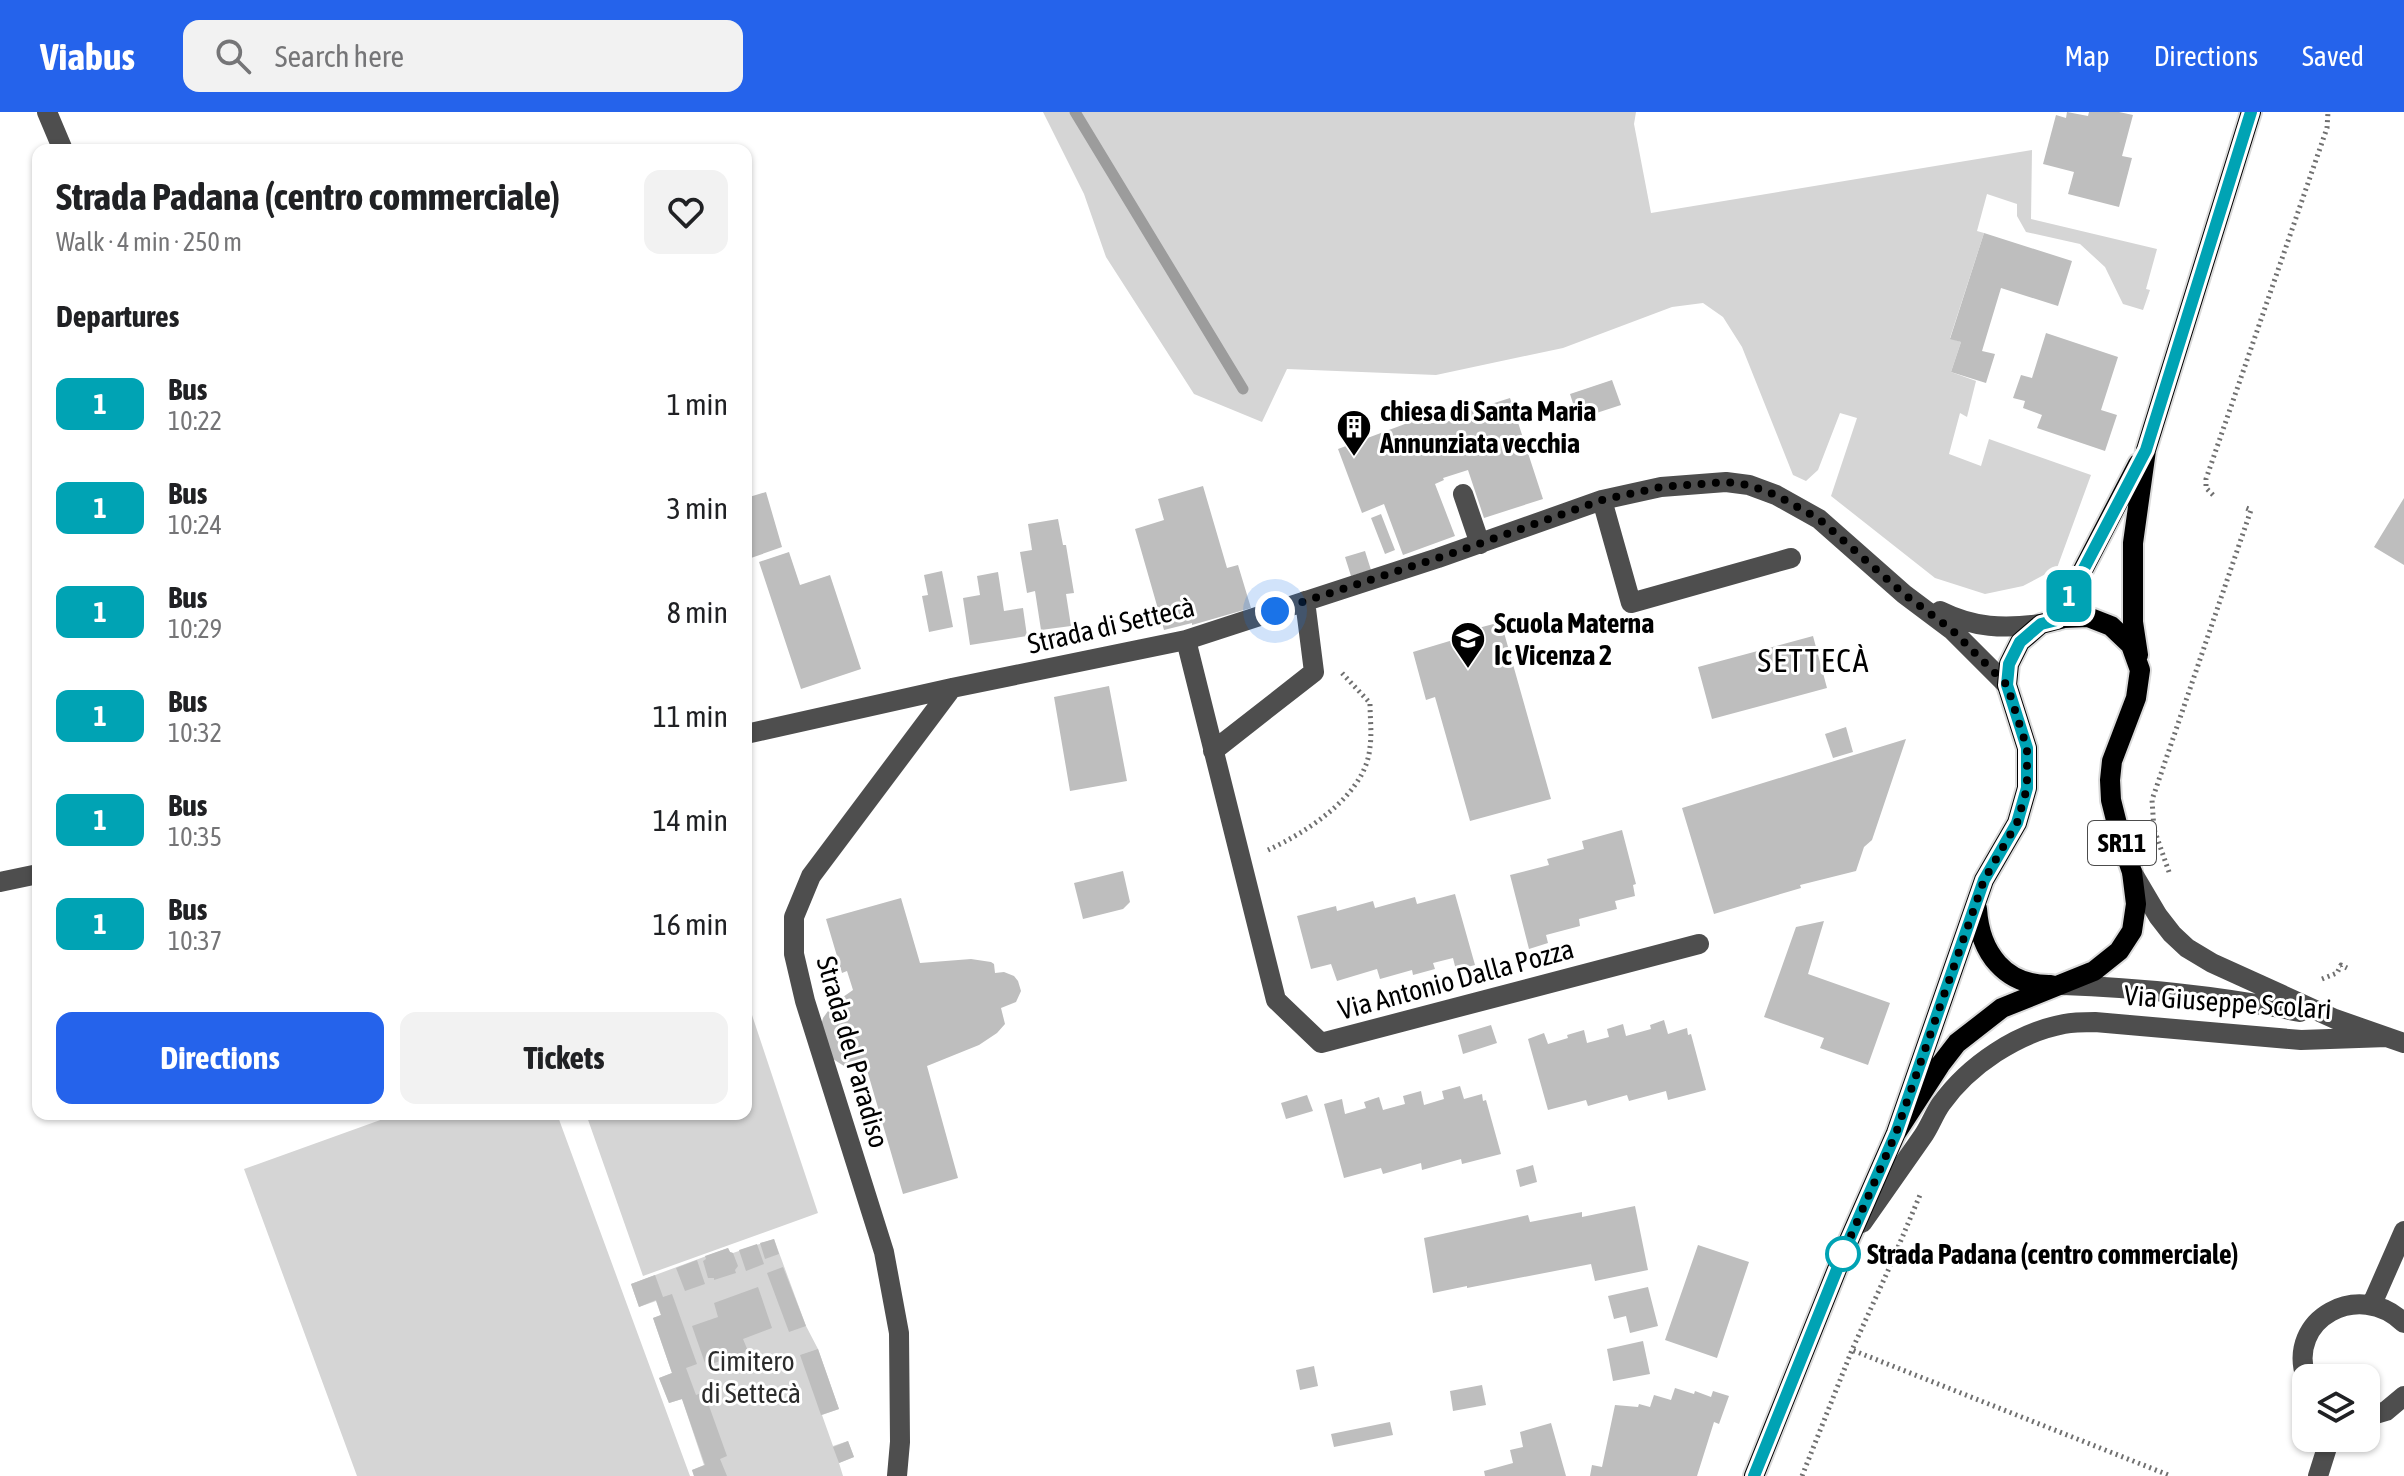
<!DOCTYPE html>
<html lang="en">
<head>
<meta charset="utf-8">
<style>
  :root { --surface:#fff; --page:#f2f2f2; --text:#202124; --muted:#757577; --accent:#2563eb }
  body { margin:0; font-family:"Asap Condensed",sans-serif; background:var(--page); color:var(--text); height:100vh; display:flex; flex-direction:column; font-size:30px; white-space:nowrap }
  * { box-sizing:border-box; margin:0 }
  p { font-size:26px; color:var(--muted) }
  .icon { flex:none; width:44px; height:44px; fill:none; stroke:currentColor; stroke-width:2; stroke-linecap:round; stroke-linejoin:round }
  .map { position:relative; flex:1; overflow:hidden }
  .sheet { position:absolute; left:32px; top:32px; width:720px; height:976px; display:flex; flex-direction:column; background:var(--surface); border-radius:16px; box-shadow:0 2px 6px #0004 }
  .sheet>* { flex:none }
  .badge { padding:0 16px; border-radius:12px; font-size:28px; line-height:52px }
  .buttons { position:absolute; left:2292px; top:1252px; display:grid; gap:16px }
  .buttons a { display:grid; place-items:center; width:88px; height:88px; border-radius:16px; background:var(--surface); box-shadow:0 2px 6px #0004; font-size:40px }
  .you { position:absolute; width:40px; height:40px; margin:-20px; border:6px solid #fff; border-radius:50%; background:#1a73e8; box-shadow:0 0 0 12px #1a73e833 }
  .map>.badge { position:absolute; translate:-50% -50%; box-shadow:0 0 0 4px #fff }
  h2 { padding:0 24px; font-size:30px; line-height:72px }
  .round { display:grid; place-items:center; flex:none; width:84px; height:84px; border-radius:16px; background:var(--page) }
  .head { display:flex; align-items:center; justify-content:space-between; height:136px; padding:0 24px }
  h1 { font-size:38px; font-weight:700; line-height:60px }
  .button { display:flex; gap:16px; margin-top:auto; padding:16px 24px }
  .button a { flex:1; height:92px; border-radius:16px; background:var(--accent); color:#fff; font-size:32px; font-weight:700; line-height:92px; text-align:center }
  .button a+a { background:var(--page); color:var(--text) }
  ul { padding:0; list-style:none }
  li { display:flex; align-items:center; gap:24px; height:104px; padding:0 24px }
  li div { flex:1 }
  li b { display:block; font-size:30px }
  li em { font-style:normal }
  li .badge { min-width:88px; font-weight:700; text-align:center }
  header { display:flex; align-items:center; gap:48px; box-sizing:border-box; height:112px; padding:0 40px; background:var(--accent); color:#fff }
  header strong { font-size:38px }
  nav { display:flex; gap:44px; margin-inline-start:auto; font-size:28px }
  .search { width:560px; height:72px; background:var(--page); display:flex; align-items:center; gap:20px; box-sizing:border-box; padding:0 28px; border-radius:16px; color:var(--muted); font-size:30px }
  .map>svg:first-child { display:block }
  .green { fill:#d5d5d5 }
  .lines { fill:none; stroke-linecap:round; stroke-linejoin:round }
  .stream { stroke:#9c9c9c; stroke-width:11 }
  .building { fill:#bebebe }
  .major-casing { stroke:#dbdbdb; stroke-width:24 }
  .path { stroke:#707070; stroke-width:5; stroke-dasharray:2 4; stroke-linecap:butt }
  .minor { stroke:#4e4e4e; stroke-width:20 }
  .major { stroke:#000; stroke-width:20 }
  .line-casing { stroke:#fff; stroke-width:18 }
  .line { stroke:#00a3b4; stroke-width:12 }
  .walk { stroke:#000; stroke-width:8; stroke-dasharray:0 14.4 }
  .stop-dot { fill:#fff; stroke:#00a3b4; stroke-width:4 }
  .labels { text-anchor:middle; stroke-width:6; stroke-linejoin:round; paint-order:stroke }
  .shield { fill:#fff; stroke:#4c4c4c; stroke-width:2 }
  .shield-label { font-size:26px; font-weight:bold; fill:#000 }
  .poi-label { font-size:28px; font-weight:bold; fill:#000; stroke:#fff; text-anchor:start }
  .street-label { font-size:28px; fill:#000; stroke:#fff }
  .stop-label { font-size:28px; font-weight:bold; fill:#000; stroke:#fff; text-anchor:start }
  .park-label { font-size:28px; fill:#2c2c2c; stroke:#fff }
  .quarter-label { font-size:32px; letter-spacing:2px; fill:#000; stroke:#fff }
</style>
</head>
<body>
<header>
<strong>Viabus</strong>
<div class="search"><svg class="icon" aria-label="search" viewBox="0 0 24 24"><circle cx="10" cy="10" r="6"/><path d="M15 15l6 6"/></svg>Search here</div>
<nav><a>Map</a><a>Directions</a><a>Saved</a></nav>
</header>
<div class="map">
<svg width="2404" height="1364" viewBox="0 0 2404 1364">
  <rect width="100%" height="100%" fill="#fff"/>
  <path class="green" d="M1043,0h593l-2,12 17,89 381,-63 -1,69 126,30 -11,40 4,1 -7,20 -20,-6 -18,-37 -25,-23 -54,-12 -9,-16v-12l-30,-10 -10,37 7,2 -34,105 11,4 -10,30 25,9 -9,36 -7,-4 -11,41 32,12 8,-27 102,36 -34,93 -34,18 -38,8 -50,-16 -104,-82 26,-78 -17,-5 -22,57 -12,11 -13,-6 -51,-128 -19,-30 -20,-14 -31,4 -109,41 -127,27 -149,-6 -25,53 -68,-28 -88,-137 -22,-63z
    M752,903l66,198 -175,63 -57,-162h160v-98z
    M397,1002h160l133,362h-333l-113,-307z
    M774,1127l32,87 12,23 21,60 -17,6 11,31 15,-5 6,16 -15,6 4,13h-149l-2,-6 12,-5 -22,-66 -13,4 -10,-25 13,-5 -19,-55 8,-3 -5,-14 -17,6 -8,-23 97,-36 2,4 3,1z"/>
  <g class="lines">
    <path class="stream" d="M1075,0l168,277"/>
  </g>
  <path class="building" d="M2067,0l21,4 1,-4h30l14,3 -11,41 10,2 -13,49 -51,-13 6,-22 -31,-8 13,-49 10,3z
    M1984,121l88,28 -14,45 -57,-18 -19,63 13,3 -9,29 -35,-11 10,-30 -11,-3z
    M2046,221l72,24 -17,53 16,5 -12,36 -68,-23 5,-13 -19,-7 2,-7 -12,-3 8,-23 11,3z
    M1612,268l9,25 -43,14 -8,-25z
    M1510,286l33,101 -59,19 -16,-48 -25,8 1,2 -9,4 20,52 -52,19 -19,-51 -22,9 -24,-64 83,-31 2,6 45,-5 -2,-7z
    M1203,374l24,82 11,-3 13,43 -59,17v-2l-28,7 -29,-101 29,-9 -6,-21z
    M766,380l16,55 -31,11 -5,-13v-47z
    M2404,386v67l-30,-18z
    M1381,402l14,36 -10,4 -14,-36z
    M1058,407l5,26h3l8,48 -8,1 5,32 -30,4 -6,-39 -8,2 -7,-41 12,-2 -4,-26z
    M1365,439l6,19 -20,6 -6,-19z
    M789,440l11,33 30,-10 31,94 -60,20 -42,-127z
    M942,459l11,56 -24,5 -7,-36 6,-1 -4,-20z
    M998,460l6,39 19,-3 4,28 -57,9 -7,-47 17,-3 -3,-19z
    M1501,510l50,177 -81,22 -35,-124 -9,3 -13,-48 40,-12 -1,-5z
    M1813,524l14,52 -115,31 -14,-52z
    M1109,574l18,95 -57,10 -16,-94z
    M1846,615l7,25 -20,6 -8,-24z
    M1906,627l-34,101 -8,7 -8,24 -56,14 1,3 -87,26 -32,-106z
    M1622,718l14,54 -3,1 2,11 -20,5 2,8 -38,10 1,7 -34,9 2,8 -19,6 -19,-74 39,-10 -2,-6 37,-10 -2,-8z
    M1123,759l7,31 -7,7 -40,10 -9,-36z
    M1455,782l20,71 -19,5 -3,-12 -20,5 2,6 -22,6 -1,-5 -32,9 -3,-10 -40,12 -6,-17 -20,5 -14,-53 39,-10 1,5 36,-10 2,7 40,-11 2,7z
    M901,786l19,65 51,-4 20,3 3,2 1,9 9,-1 10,4 4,5 3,10 -5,11 -15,6 4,16 -8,9 -18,12 -52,21 31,112 -55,16 -36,-124 -23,-4 -11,-7 -13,-30 3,-11 10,-14 20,-14 -6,-19 -5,2 -16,-54z
    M1824,809l-16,53 82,29 -22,62 -48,-17 4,-10 -60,-21 32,-90z
    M1664,908l4,14 19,-6 1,7 3,-1 15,56 -38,10 -2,-9 -37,10 -2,-6 -39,11 -2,-6 -38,10 -20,-71 16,-6 4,11 20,-6 -1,-3 17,-5 3,13 22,-6 -2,-8 16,-5 3,12 25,-7 -1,-4z
    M1491,913l6,18 -34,11 -5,-19z
    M1460,974l4,13 18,-5 1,7 3,-1 15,54 -39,10 -1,-5 -39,11 -1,-7 -38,11 -2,-6 -37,10 -20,-74 18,-5 3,15 21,-6 -2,-6 15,-5 4,13 22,-6 -2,-8 18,-5 3,14 20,-6 -2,-8z
    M1307,983l6,16 -27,8 -5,-16z
    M1533,1053l4,17 -17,5 -4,-17z
    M1635,1094l13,64 -53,11 -4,-17 -124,24v-2l-34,7 -9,-55 104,-23 2,7 52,-10v5z
    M774,1127l5,15 -14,5 -5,-16z
    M757,1132l7,20 -18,7 -7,-21z
    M1698,1133l51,17 -32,96 -52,-18z
    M728,1136l2,4 3,1 5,13 -3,4 1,3 -22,7v-2h-6l-5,-17 3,-2 -1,-3z
    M697,1148l8,24 -20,7 -9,-23z
    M783,1155l23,59 -17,6 -22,-59z
    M655,1163l8,22 9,-3 25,70 -11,4 10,27 8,-3 23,64 -7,3 7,17h-33l-2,-6 13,-5 -23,-66 -13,4 -10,-25 13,-5 -19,-55 8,-3 -5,-15 -17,7 -8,-23z
    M758,1175l14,41 -29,11 5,12 -42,15 -14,-40 26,-9 -4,-14z
    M1648,1175l10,39 -28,7 -4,-17 -12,3 -6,-23z
    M1643,1229l7,33 -37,7 -6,-32z
    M818,1237l21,60 -18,6 -21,-60z
    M1314,1254l4,20 -18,4 -4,-20z
    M1482,1273l4,20 -33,6 -3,-20z
    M1675,1276l19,6 1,-3 16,6 2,-6 16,5 -10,28 -5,-2 -17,54h-107l2,-11 10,2 13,-62 23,2 1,-3 11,3 4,-12 17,5z
    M1390,1310l3,13 -59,12 -3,-13z
    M1551,1311l15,53h-81l-1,-5 29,-8 -3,-13 13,-3 -3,-15z
    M848,1329l6,16 -15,6 -6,-16z"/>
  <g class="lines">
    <defs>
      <path id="major" d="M2057,508l81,-156
        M2138,543l-5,-33v-79l13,-93 105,-338
        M1977,797c3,44 28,77 74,76
        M1754,1364l92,-229 50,-114 88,-253 33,-57 10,-35v-40l-20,-63 2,-21 11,-22 21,-18 23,-6 24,-1 23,9 20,19 9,25 -4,28 -24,63 -2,19 1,20 10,40 11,32 4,32 -4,27 -13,20 -25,20 -92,37 -45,35 -17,22 -44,68"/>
    </defs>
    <use href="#major" class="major-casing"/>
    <path class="path" d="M2213,383l-7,-7v-9l121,-351 1,-16
      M1268,738c39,-18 98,-55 102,-103 2,-14 0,-29 0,-44l-29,-31
      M2169,760l-15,-43 -2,-29 99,-290 -5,-2
      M2322,867l15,-6 4,-8 6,3
      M1880,1148l11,4 29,-69
      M1891,1152l-39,86 319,126
      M1802,1364l50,-126"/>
    <path class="minor" d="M47,0l16,38
      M1463,382l17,50
      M1602,388l29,103 160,-45
      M1940,499c34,17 64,18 101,13
      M1186,528l90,360 45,43 378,-99
      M746,622l206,-46 234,-48 252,-82 164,-58 59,-13 65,-5 23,3 27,10 43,24 85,75 48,36 55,55
      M1213,639l101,-79 -9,-71
      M2132,760l26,44 14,18 15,14 25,15 123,56 69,24
      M0,770l38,-8
      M2063,873c81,3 158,11 237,27
      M1862,1111c20,-29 41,-58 61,-87 7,-10 11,-22 18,-32 28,-39 76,-71 123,-80 10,-2 21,-2 31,-2l206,18 86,-3
      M2372,1192l32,-73
      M2306,1266c-20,-59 53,-99 98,-55
      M2366,1305l20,-6 18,-15
      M897,1364l3,-34 -1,-109 -15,-81 -79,-251 -11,-47v-37l17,-41 141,-188
      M2318,1364l12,-38"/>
    <use href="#major" class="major"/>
  </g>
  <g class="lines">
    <defs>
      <path id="line" d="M1754,1364l92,-229 50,-114 88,-253 33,-57 10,-35v-40l-20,-63 2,-21 11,-22 21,-18 16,-4 89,-170 105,-338"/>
    </defs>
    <use href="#line" class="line-casing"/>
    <use href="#line" class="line"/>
    <path class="walk" d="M1275,499l184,-60 143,-51 59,-13 65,-5 23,3 27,10 43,24 85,75 48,36 55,55 20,63v40l-10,35 -33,57 -88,253 -53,121"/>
  </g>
  <defs>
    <symbol id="building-pin" viewBox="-11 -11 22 30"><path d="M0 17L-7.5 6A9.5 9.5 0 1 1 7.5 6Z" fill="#000" stroke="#fff"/><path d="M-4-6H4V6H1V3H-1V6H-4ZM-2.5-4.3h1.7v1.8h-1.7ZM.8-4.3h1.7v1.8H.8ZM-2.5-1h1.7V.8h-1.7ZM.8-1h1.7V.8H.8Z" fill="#fff"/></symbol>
    <symbol id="school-pin" viewBox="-11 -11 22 30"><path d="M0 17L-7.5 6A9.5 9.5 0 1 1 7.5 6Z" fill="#000" stroke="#fff"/><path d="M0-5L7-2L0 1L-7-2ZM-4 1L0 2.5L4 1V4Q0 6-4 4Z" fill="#fff"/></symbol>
  </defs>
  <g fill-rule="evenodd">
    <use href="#building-pin" x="1334" y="295" width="40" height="54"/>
    <use href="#school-pin" x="1448" y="507" width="40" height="54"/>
  </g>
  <circle class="stop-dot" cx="1843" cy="1142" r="16"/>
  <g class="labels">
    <rect class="shield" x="2088" y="709" width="68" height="44" rx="6"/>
    <g class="shield-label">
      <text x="2122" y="740">SR11</text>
    </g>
    <g class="poi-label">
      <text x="1380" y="309">chiesa di Santa Maria<tspan x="1380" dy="32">Annunziata vecchia</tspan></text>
      <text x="1494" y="521">Scuola Materna<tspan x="1494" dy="32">Ic Vicenza 2</tspan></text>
    </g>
    <g class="street-label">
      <text transform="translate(1111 513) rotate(-13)" y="10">Strada di Settecà</text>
      <text transform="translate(1456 867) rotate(-15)" y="10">Via Antonio Dalla Pozza</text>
      <text transform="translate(2228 890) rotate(4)" y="10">Via Giuseppe Scolari</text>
      <text transform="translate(853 940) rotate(74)" y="10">Strada del Paradiso</text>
    </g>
    <g class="stop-label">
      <text x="1867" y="1152">Strada Padana (centro commerciale)</text>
    </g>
    <g class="park-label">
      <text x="751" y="1259">Cimitero<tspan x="751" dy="32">di Settecà</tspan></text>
    </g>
    <g class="quarter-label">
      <text x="1814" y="560">SETTECÀ</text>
    </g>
  </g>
</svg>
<div class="buttons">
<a><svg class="icon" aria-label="layers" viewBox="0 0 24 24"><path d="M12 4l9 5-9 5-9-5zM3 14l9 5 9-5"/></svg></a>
</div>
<div class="you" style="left:1275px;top:499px"></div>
<b class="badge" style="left:2069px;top:484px;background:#00a3b4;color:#fff">1</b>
<section class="sheet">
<div class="head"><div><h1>Strada Padana (centro commerciale)</h1><p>Walk · 4 min · 250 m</p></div><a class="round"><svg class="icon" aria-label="heart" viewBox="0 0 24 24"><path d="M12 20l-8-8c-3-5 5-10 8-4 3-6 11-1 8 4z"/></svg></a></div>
<h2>Departures</h2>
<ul>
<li><span class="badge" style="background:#00a3b4;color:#fff">1</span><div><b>Bus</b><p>10:22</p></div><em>1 min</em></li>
<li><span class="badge" style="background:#00a3b4;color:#fff">1</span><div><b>Bus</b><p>10:24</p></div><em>3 min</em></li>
<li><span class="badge" style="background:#00a3b4;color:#fff">1</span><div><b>Bus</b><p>10:29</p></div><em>8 min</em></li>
<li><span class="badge" style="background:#00a3b4;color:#fff">1</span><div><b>Bus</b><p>10:32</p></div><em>11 min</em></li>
<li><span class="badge" style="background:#00a3b4;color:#fff">1</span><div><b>Bus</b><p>10:35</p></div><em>14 min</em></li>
<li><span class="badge" style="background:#00a3b4;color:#fff">1</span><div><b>Bus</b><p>10:37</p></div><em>16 min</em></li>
</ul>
<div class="button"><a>Directions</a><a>Tickets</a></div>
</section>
</div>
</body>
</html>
